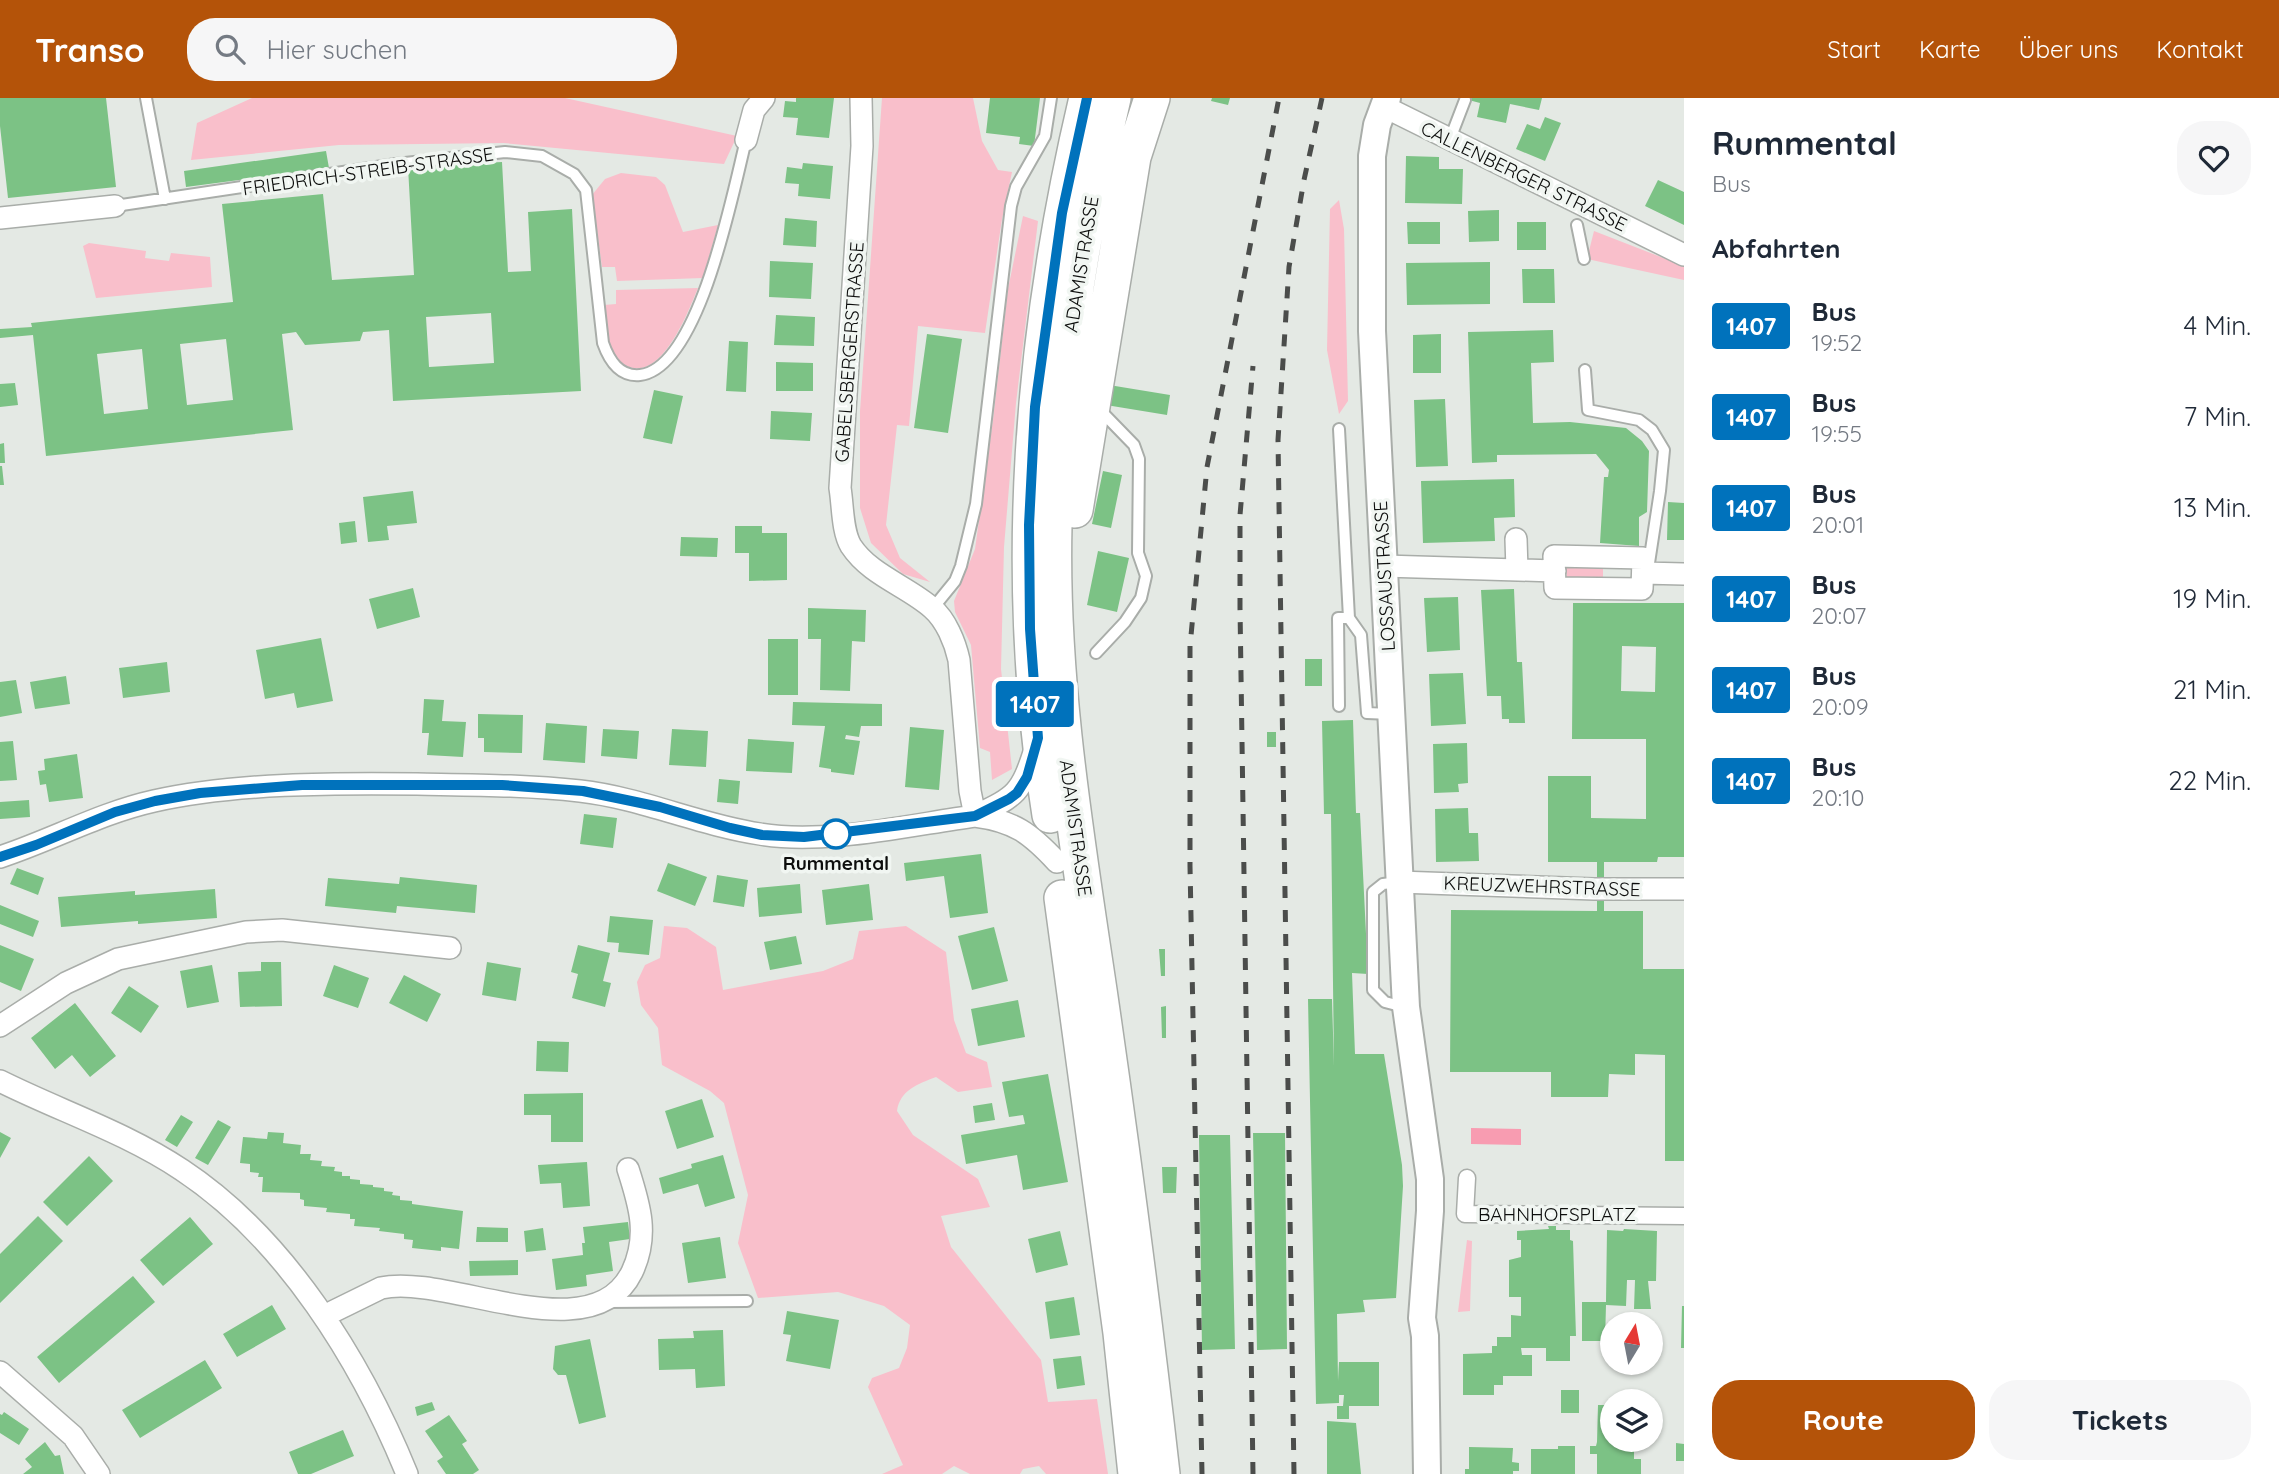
<!DOCTYPE html>
<html lang="de">
<head>
<meta charset="utf-8">
<style>
  :root { --surface:#fff; --page:#f6f6f7; --text:#1f2937; --muted:#747a83; --accent:#b45309 }
  body { margin:0; font-family:Quicksand,sans-serif; background:var(--page); color:var(--text); height:100vh; display:flex; flex-direction:column; font-size:26px; white-space:nowrap }
  * { box-sizing:border-box; margin:0 }
  p { font-size:23px; color:var(--muted) }
  .icon { flex:none; width:38px; height:38px; fill:none; stroke:currentColor; stroke-width:2; stroke-linecap:round; stroke-linejoin:round }
  .map { position:relative; flex:1; overflow:hidden }
  .details { display:flex; flex-direction:column; background:var(--surface); width:595px }
  .details>* { flex:none }
  .badge { padding:0 14px; border-radius:5px; font-size:24px; line-height:46px }
  .needle { width:46px; rotate:10deg }
  .buttons { position:absolute; left:1600px; top:1214px; display:grid; gap:14px }
  .buttons a { display:grid; place-items:center; width:63px; height:63px; border-radius:50%; background:var(--surface); box-shadow:0 2px 5px #0004; font-size:35px }
  .map>.badge { position:absolute; translate:-50% -50%; box-shadow:0 0 0 4px #fff }
  h2 { padding:0 28px; font-size:26px; line-height:63px }
  .round { display:grid; place-items:center; flex:none; width:74px; height:74px; border-radius:28px; background:var(--page) }
  .overview { display:flex; align-items:center; justify-content:space-between; height:119px; padding:0 28px }
  h1 { font-size:33px; font-weight:700; line-height:52px }
  .cta { display:flex; gap:14px; margin-top:auto; padding:14px 28px }
  .cta a { flex:1; height:80px; border-radius:28px; background:var(--accent); color:#fff; font-size:28px; font-weight:700; line-height:80px; text-align:center }
  .cta a+a { background:var(--page); color:var(--text) }
  ul { padding:0; list-style:none }
  li { display:flex; align-items:center; gap:21px; height:91px; padding:0 28px }
  li div { flex:1 }
  li b { display:block; font-size:26px }
  li em { font-style:normal }
  li .badge { min-width:77px; font-weight:700; text-align:center }
  header { display:flex; align-items:center; gap:42px; box-sizing:border-box; height:98px; padding:0 35px; background:var(--accent); color:#fff }
  header strong { font-size:33px }
  nav { display:flex; gap:38px; margin-inline-start:auto; font-size:24px }
  .search { width:490px; height:63px; background:var(--page); display:flex; align-items:center; gap:18px; box-sizing:border-box; padding:0 24px; border-radius:28px; color:var(--muted); font-size:26px }
  main { display:flex; flex:1; min-height:0 }
  .map>svg:first-child { display:block }
  .green { fill:#f9bfcb }
  .water { fill:#f89cb1 }
  .building { fill:#7cc285; fill-rule:evenodd }
  .lines { fill:none; stroke-linecap:round; stroke-linejoin:round }
  .service-casing { stroke:#a9ada9; stroke-width:14 }
  .pedestrian-casing { stroke:#a9ada9; stroke-width:19 }
  .minor-casing { stroke:#a9ada9; stroke-width:24 }
  .tertiary-casing { stroke:#a9ada9; stroke-width:30 }
  .trunk-casing { stroke:#a9ada9; stroke-width:38 }
  .service { stroke:#fff; stroke-width:10 }
  .pedestrian { stroke:#fff; stroke-width:16 }
  .minor { stroke:#fff; stroke-width:21 }
  .tertiary { stroke:#fff; stroke-width:26 }
  .trunk { stroke:#fff; stroke-width:35 }
  .rail { stroke:#4b4d4b; stroke-width:5; stroke-dasharray:12 12; stroke-linecap:butt }
  .line-casing { stroke:#fff; stroke-width:16 }
  .line { stroke:#0072bc; stroke-width:10 }
  .stop-dot { fill:#fff; stroke:#0072bc; stroke-width:3.5 }
  .labels { text-anchor:middle; stroke-width:7; stroke-linejoin:round; paint-order:stroke }
  .street-label { font-size:19px; fill:#0d0e0d; stroke:#f1f6f2 }
  .stop-label { font-size:19px; font-weight:bold; fill:#0d0e0d; stroke:#f1f6f2 }
</style>
</head>
<body>
<header>
<strong>Transo</strong>
<div class="search"><svg class="icon" aria-label="search" viewBox="0 0 24 24"><circle cx="10" cy="10" r="6"/><path d="M15 15l6 6"/></svg>Hier suchen</div>
<nav><a>Start</a><a>Karte</a><a>Über uns</a><a>Kontakt</a></nav>
</header>
<main>
<div class="map">
<svg width="1684" height="1376" viewBox="0 0 1684 1376">
  <rect width="100%" height="100%" fill="#e4e9e4"/>
  <path class="green" d="M252,0h313l172,38 -13,28 -220,-21 -165,2 -148,15 6,-37z
    M882,0h91l9,43 16,29 14,2 -10,47 -17,114 -67,-7 -9,100 -12,-1 -11,100 14,33 30,24 -27,-8 -32,-31 -11,-35v-97z
    M621,75l35,4 9,8 18,47 35,-7 -15,53 -86,3 -2,-14h-13l-10,-72 13,-16z
    M1339,102l5,29 4,172 -9,13 -12,-64 3,-141z
    M1023,118l15,5 -22,182 -12,144 -3,122 11,100 -20,11 -2,-28 -10,-4 -9,-103 -16,-33 -1,-11 21,-52 18,-129 15,-131z
    M1594,133l90,35v14l-97,-21z
    M89,145l57,8 -1,7 24,3 2,-8 39,4 2,30 -116,11 -13,-52z
    M698,190c-10,24 -35,91 -69,79 -8,-3 -16,-11 -18,-19 -5,-13 -5,-30 -7,-43l12,-1v-14z
    M1603,463v19l-36,-2 -2,-15z
    M664,828l23,2 29,19 7,43 100,-19 30,-12 6,-28 47,-5 40,26 8,68 12,33 21,9 5,25 -34,5 -22,-15c-18,7 -36,13 -39,34l16,24 65,44 12,28 -49,9 10,31 90,113 7,42 49,-3 11,75h-62l-7,-8 -16,3 -3,5h-50l-16,-8 -12,8h-60l21,-9 -35,-78 4,-9 27,-10 8,-20 3,-23 -26,-19 -46,-14 -80,6 -20,-55 10,-48 -24,-92 -14,-12 -48,-26 -4,-37 -17,-23 -4,-23 8,-17 15,-7z
    M1467,1142l5,1 -2,70 -12,1z"/>
  <path class="water" d="M1471,1030l50,1v16l-50,-1z"/>
  <path class="building" d="M0,0h106l10,89 -108,11 -8,-72z
    M796,0h38l-5,40 -33,-3 2,-17 -15,-1 2,-16 11,1z
    M990,0h50l-6,48 -15,-2 1,-7 -34,-4z
    M1212,0h18l-2,7 -17,-4z
    M1461,0h81l-3,12 -29,-6 -4,19 -29,-6 3,-14z
    M1545,19l16,6 -16,38 -29,-12 11,-25 13,5z
    M326,53l3,17 -143,19 -2,-16z
    M1406,58l33,1v12h24l-1,35 -57,-1z
    M502,64l6,110 23,-1 -3,-59 44,-3 9,182 -188,10 -4,-71 -26,2 -3,9 -55,4 -9,-13 -14,2 11,96 -247,26 -13,-121 -33,3v-9l32,-2 -1,-4 202,-21 -11,-98 101,-10 9,86 82,-5 -6,-108zM491,215l3,50 -65,4 -3,-50zM226,241l7,61 -46,5 -7,-61zM142,251l6,60 -44,5 -7,-60z
    M803,65l30,3 -3,33 -32,-3 1,-12 -14,-1 2,-16 15,2z
    M1658,82l26,12v33l-39,-19z
    M1499,112v31l-30,1 -1,-31z
    M785,120l32,3 -1,26 -33,-2z
    M1407,124h33v22h-32z
    M1517,124h29v28h-29z
    M770,163l43,2 -2,36 -42,-2z
    M1490,164v42l-83,1 -1,-42z
    M1522,171h32l1,34h-32z
    M776,217l39,2 -1,29 -40,-1z
    M1553,232l1,32 -23,1 2,60 37,-1 56,6 16,13 7,10 -2,61 -8,5v29l-39,-3 4,-66h4l1,-7 -13,-16 -99,1v7l-25,1 -4,-131z
    M927,236l35,5 -14,94 -34,-5z
    M1441,236v39h-28v-38z
    M729,243l19,1 -2,50 -20,-1z
    M776,264l37,1v28h-37z
    M15,285l3,22 -18,2v-23z
    M1109,287l61,10 -3,20 -61,-10z
    M654,292l29,6 -11,48 -29,-6z
    M1445,301l3,67 -32,1 -2,-67z
    M771,313l41,2 -2,28 -40,-2z
    M4,345l1,20h-5v-19z
    M0,368h2l2,19h-4z
    M1103,373l19,4 -11,53 -19,-4z
    M1514,381l1,38 -21,1 1,23 -72,2 -2,-62z
    M413,393l4,32 -30,3 2,14 -21,2 -5,-45z
    M1668,404l16,1v37h-17z
    M355,423l2,21 -16,2 -2,-21z
    M735,428h27v7h25v47l-38,1v-28h-14z
    M681,439l37,1 -1,19 -37,-1z
    M1098,453l31,7 -12,54 -30,-7z
    M413,490l7,29 -43,12 -8,-30z
    M1514,491l3,73h5l3,61h-16v-4h-7l-1,-23h-14l-6,-106z
    M1458,499l2,53 -33,2 -3,-54z
    M1573,505h111v254h-26l-1,5h-53v49h39v58h41v192h-19v-106l-30,-1v21l-26,-1 -1,23h-57v-25h-101l1,-162 146,1v-49h-49v-86h43v42l55,1v-80h-74zM1622,548l34,1 -1,45 -34,-1z
    M808,510l58,2 -1,32 -13,-1 -2,50 -30,-1 1,-51h-13z
    M321,540l12,63 -36,7 -3,-15 -29,6 -9,-49z
    M768,541h30v56h-30z
    M1305,561h17v27h-17z
    M167,564l3,30 -47,6 -4,-30z
    M1463,575l3,51 -35,2 -2,-52z
    M66,578l4,28 -35,5 -5,-27z
    M16,582l6,33 -22,4v-35z
    M424,601l20,1 -2,21 24,1 -3,35 -36,-2 2,-22h-7z
    M793,604l89,2v22h-21l-2,11 -13,-2 -1,4 15,2 -6,34 -23,-3v-3l-12,-2 6,-41 -33,-1z
    M478,616l45,1 -1,38 -38,-1v-14h-6z
    M1353,622l3,93h4l8,161 -16,-1 3,81h29l18,111 1,21 -7,112 -33,2 2,12 -28,2 1,67 1,-19h40v44h-30v13h-12v-13h6l1,-11h-5v8l-23,1 -8,-405h24l2,68 -3,-253h-7l-2,-93z
    M546,625l41,3 -2,37 -42,-3z
    M910,629l34,3 -5,60 -34,-3z
    M603,631l36,2 -2,28 -36,-3z
    M672,631l36,2 -2,36 -37,-2z
    M1267,634h9v15h-9z
    M748,641l46,3 -2,31 -46,-2z
    M13,643l4,39 -17,1v-39z
    M1467,645l1,40 -10,1 1,8 -25,1 -1,-49z
    M77,656l6,44 -34,4 -3,-18 -6,1 -2,-14 7,-1 -1,-11z
    M719,681l21,2 -2,23 -21,-2z
    M29,702l1,17 -30,2v-17z
    M1468,710l1,25h9l1,28 -43,1 -1,-53z
    M584,716l33,4 -4,30 -33,-4z
    M981,756l7,59 -38,5 -6,-42 -38,5 -2,-18z
    M668,765l39,14 -12,29 -38,-15z
    M17,770l27,10 -6,17 -28,-11z
    M717,777l31,5 -4,27 -31,-5z
    M400,779l77,8 -2,28 -78,-7 -1,7 -71,-7 3,-28 71,6z
    M800,786l2,29 -43,4 -2,-29z
    M869,786l4,36 -47,5 -4,-35z
    M215,791l2,29 -79,6v-3l-77,6 -3,-30 77,-6v4z
    M0,807l39,16 -6,16 -33,-13z
    M610,818l43,4 -4,35 -31,-3 1,-9 -12,-1z
    M994,829l14,54 -36,9 -14,-54z
    M796,838l6,28 -32,6 -6,-28z
    M0,847l34,14 -13,32 -21,-9z
    M578,847l32,8 -7,28 8,2 -6,24 -33,-9 6,-24 -7,-2z
    M1159,851h6v27h-4z
    M261,864h20l1,44 -42,1 -2,-35 23,-1z
    M487,864l34,6 -5,33 -34,-6z
    M212,867l7,37 -32,6 -7,-37z
    M334,867l35,13 -11,30 -35,-12z
    M404,877l37,19 -14,28 -38,-19z
    M129,888l30,20 -18,27 -30,-20z
    M1018,902l7,37 -47,9 -7,-37z
    M75,905l41,53 -26,21 -18,-22 -17,14 -24,-31z
    M1166,908v32h-4l-1,-31z
    M537,943l32,1 -1,30 -32,-1z
    M1048,976l20,108 -45,8 -6,-35 -51,9 -5,-29 64,-11 -2,-9 -14,2 -7,-35z
    M583,995v49h-32v-27h-27v-21z
    M702,1001l12,38 -37,12 -12,-38z
    M992,1005l3,17 -20,3 -2,-17z
    M181,1017l12,7 -16,25 -12,-7z
    M218,1022l13,7 -23,38 -13,-7z
    M0,1034l11,6 -11,20z
    M268,1034l16,1 -1,10 18,2 -1,9h11l-1,6 12,1 -1,5 14,1 -1,4 8,1v4h8v3l10,1v4l13,1v2l11,1v3l9,1 -1,3 8,1v4l12,1v3l51,7 -4,38 -18,-2v4l-29,-3 1,-8 -9,-1v-5l-25,-3 1,-3 -26,-2 1,-7h-5v-5l-24,-2 1,-4 -23,-2v-6l-4,-1v-6l-38,-1 1,-15h-5l1,-4 -9,-1v-8l-10,-1 3,-26 24,2z
    M1253,1035h32l2,216 -30,1z
    M1199,1037h31l5,214 -33,1z
    M723,1057l12,43 -30,9 -7,-23 -35,10 -4,-16 33,-10 -1,-4z
    M89,1058l24,25 -46,45 -24,-24z
    M587,1064l3,44 -27,2 -2,-25 -21,1 -2,-19z
    M1162,1069h15l-1,26h-13z
    M38,1118l25,25 -63,62v-49z
    M190,1119l23,27 -50,42 -23,-26z
    M628,1124l2,17 -21,3 4,29 -27,4 1,11 -31,4 -4,-31 31,-4 -1,-12h3l-2,-16z
    M1548,1128h8v4h14v10l3,1 3,95h-6v25h-24v-13h-25l1,7h10v21h-29v9h-9v10h-31v-41l29,-1v-7h5v-9h14v-22l10,1v-19h-12v-37l12,-3v-17h-4v-9l32,-2z
    M477,1129l31,1v14h-32z
    M543,1130l3,22 -20,2 -2,-21z
    M1624,1131l33,2 -1,50h-8l3,28h-17l1,-29h-8l-1,26 -20,-1 -1,36h-23v-39h24l1,-72 16,1z
    M1060,1133l8,34 -32,8 -8,-34z
    M720,1139l6,41 -38,5 -6,-40z
    M518,1162v15l-48,1 -1,-15z
    M133,1178l22,26 -96,81 -22,-26z
    M1074,1199l6,38 -30,4 -5,-37z
    M272,1207l14,24 -49,28 -14,-23z
    M1682,1208h2v42h-3z
    M787,1213l52,9 -9,49 -44,-8 5,-26 -8,-1z
    M723,1232l2,56 -29,2 -1,-19 -36,1 -1,-31 36,-1 -1,-7z
    M590,1241l16,78 -27,7 -13,-49h-8l-5,-6 2,-23z
    M1081,1258l4,29 -28,4 -4,-30z
    M205,1262l17,28 -82,50 -18,-28z
    M1561,1292h18v23h-18z
    M432,1304l3,8 -18,6 -2,-9z
    M1598,1307h14v35h22v19h7v15h-44v-20h-7v-8h6l1,-4z
    M4,1314l25,17 -10,16 -19,-12v-19l2,1z
    M449,1317l18,26 -5,3 17,26 -6,4h-27l-9,-13 6,-4 -18,-26z
    M1327,1323l29,2 5,51h-34z
    M343,1332l11,26 -43,18h-13l-9,-22z
    M45,1344l10,14 5,-1 4,19h-41l9,-7 -7,-8z
    M1676,1345l8,1v17h-8z
    M1558,1348h17v28h-44v-25h27z
    M1469,1349l44,1 -1,14 7,1v8h-6v3h-48v-5h4z"/>
  <g class="lines">
    <defs>
      <path id="service" d="M146,0l19,101
        M1450,41l15,-39
        M115,108l281,-42 109,-12 37,4 32,18 12,16 17,153c6,17 16,34 37,32 60,-7 93,-184 106,-235
        M1577,127l7,34
        M1585,272l3,40 51,10 13,10 12,20 -4,41 -11,72
        M1339,331l10,189 12,17 6,78 24,1
        M933,510l22,-27 6,-15 15,-62 35,-298 5,-19 29,-51 6,-38
        M1096,555l29,-31 16,-24 5,-22 -8,-23 1,-94 -5,-14 -35,-36
        M1339,608l-1,-88h11
        M1399,784l-16,2 -10,8v98l12,12 19,5
        M607,1204l140,-1"/>
      <path id="pedestrian" d="M1467,1080l-2,36 219,2"/>
      <path id="minor" d="M861,0l1,48 -22,342c3,18 2,43 11,58 19,29 56,40 81,62 14,12 23,34 27,52l11,131 5,25
        M1383,8l301,149
        M746,42l8,-30 10,-12
        M0,120l115,-12
        M1516,441l1,31
        M1554,458l89,2 -1,31 -87,-1z
        M1384,468l171,5
        M1643,475l41,1
        M975,718c41,-20 46,-22 60,-67
        M0,759c52,-17 100,-44 154,-56 81,-18 179,-18 263,-17 54,1 109,1 163,7 62,7 119,34 180,43 65,11 149,-9 215,-18 39,5 55,17 82,46
        M1399,784l195,7h90
        M0,928l66,-43 52,-24 128,-27 36,-2 168,18
        M0,983c60,30 125,51 182,89 103,68 179,191 225,304
        M324,1218l57,-28c67,-15 211,66 251,-16 17,-36 8,-66 -4,-103
        M0,1274l73,64 26,38"/>
      <path id="tertiary" d="M1387,0l-10,27 -5,31v175l34,676 24,172v32l-8,107 3,18 2,138"/>
      <path id="trunk" d="M1113,0c-33,140 -55,283 -59,427 -4,159 23,316 46,472 23,159 44,318 62,477
        M1075,412l58,-353 19,-59
        M1050,717c-38,-242 -19,-480 37,-717
        M1062,800l59,435 15,141"/>
    </defs>
    <use href="#service" class="service-casing"/>
    <use href="#pedestrian" class="pedestrian-casing"/>
    <use href="#minor" class="minor-casing"/>
    <use href="#tertiary" class="tertiary-casing"/>
    <use href="#trunk" class="trunk-casing"/>
    <use href="#service" class="service"/>
    <use href="#pedestrian" class="pedestrian"/>
    <use href="#minor" class="minor"/>
    <use href="#tertiary" class="tertiary"/>
    <use href="#trunk" class="trunk"/>
    <path class="rail" d="M1202,1376l-12,-608v-220l17,-179 72,-369
      M1253,1376l-13,-866v-93l13,-149
      M1294,1376l-16,-1034 11,-173 15,-87 18,-82"/>
  </g>
  <g class="lines">
    <defs>
      <path id="line" d="M0,759l36,-12 79,-33 40,-11 45,-8 102,-8h200l81,6 77,16 70,21 32,7 42,2 171,-21 34,-17 8,-6 10,-16 11,-39 -8,-109 -1,-104 6,-118 27,-194 25,-115"/>
    </defs>
    <use href="#line" class="line-casing"/>
    <use href="#line" class="line"/>
  </g>
  <circle class="stop-dot" cx="836" cy="736" r="14"/>
  <g class="labels">
    <g class="street-label">
      <text transform="translate(368 73) rotate(-8)" y="7">FRIEDRICH-STREIB-STRASSE</text>
      <text transform="translate(1524 78) rotate(26)" y="7">CALLENBERGER STRASSE</text>
      <text transform="translate(1081 166) rotate(-81)" y="7">ADAMISTRASSE</text>
      <text transform="translate(849 254) rotate(-86)" y="7">GABELSBERGERSTRASSE</text>
      <text transform="translate(1384 478) rotate(-93)" y="7">LOSSAUSTRASSE</text>
      <text transform="translate(1076 730) rotate(82)" y="7">ADAMISTRASSE</text>
      <text transform="translate(1542 788) rotate(2)" y="7">KREUZWEHRSTRASSE</text>
      <text x="1557" y="1123">BAHNHOFSPLATZ</text>
    </g>
    <g class="stop-label">
      <text x="836" y="772">Rummental</text>
    </g>
  </g>
</svg>
<div class="buttons">
<a><svg class="needle" viewBox="-14 -14 28 28"><path d="M0-13l5 13h-10z" fill="#e53935"/><path d="M0 13l5-13h-10z" fill="#747a83"/></svg></a>
<a><svg class="icon" aria-label="layers" viewBox="0 0 24 24"><path d="M12 4l9 5-9 5-9-5zM3 14l9 5 9-5"/></svg></a>
</div>
<b class="badge" style="left:1035px;top:606px;background:#0072bc;color:#fff">1407</b>
</div>
<section class="details">
<div class="overview"><div><h1>Rummental</h1><p>Bus</p></div><a class="round"><svg class="icon" aria-label="heart" viewBox="0 0 24 24"><path d="M12 20l-8-8c-3-5 5-10 8-4 3-6 11-1 8 4z"/></svg></a></div>
<h2>Abfahrten</h2>
<ul>
<li><span class="badge" style="background:#0072bc;color:#fff">1407</span><div><b>Bus</b><p>19:52</p></div><em>4 Min.</em></li>
<li><span class="badge" style="background:#0072bc;color:#fff">1407</span><div><b>Bus</b><p>19:55</p></div><em>7 Min.</em></li>
<li><span class="badge" style="background:#0072bc;color:#fff">1407</span><div><b>Bus</b><p>20:01</p></div><em>13 Min.</em></li>
<li><span class="badge" style="background:#0072bc;color:#fff">1407</span><div><b>Bus</b><p>20:07</p></div><em>19 Min.</em></li>
<li><span class="badge" style="background:#0072bc;color:#fff">1407</span><div><b>Bus</b><p>20:09</p></div><em>21 Min.</em></li>
<li><span class="badge" style="background:#0072bc;color:#fff">1407</span><div><b>Bus</b><p>20:10</p></div><em>22 Min.</em></li>
</ul>
<div class="cta"><a>Route</a><a>Tickets</a></div>
</section>
</main>
</body>
</html>
